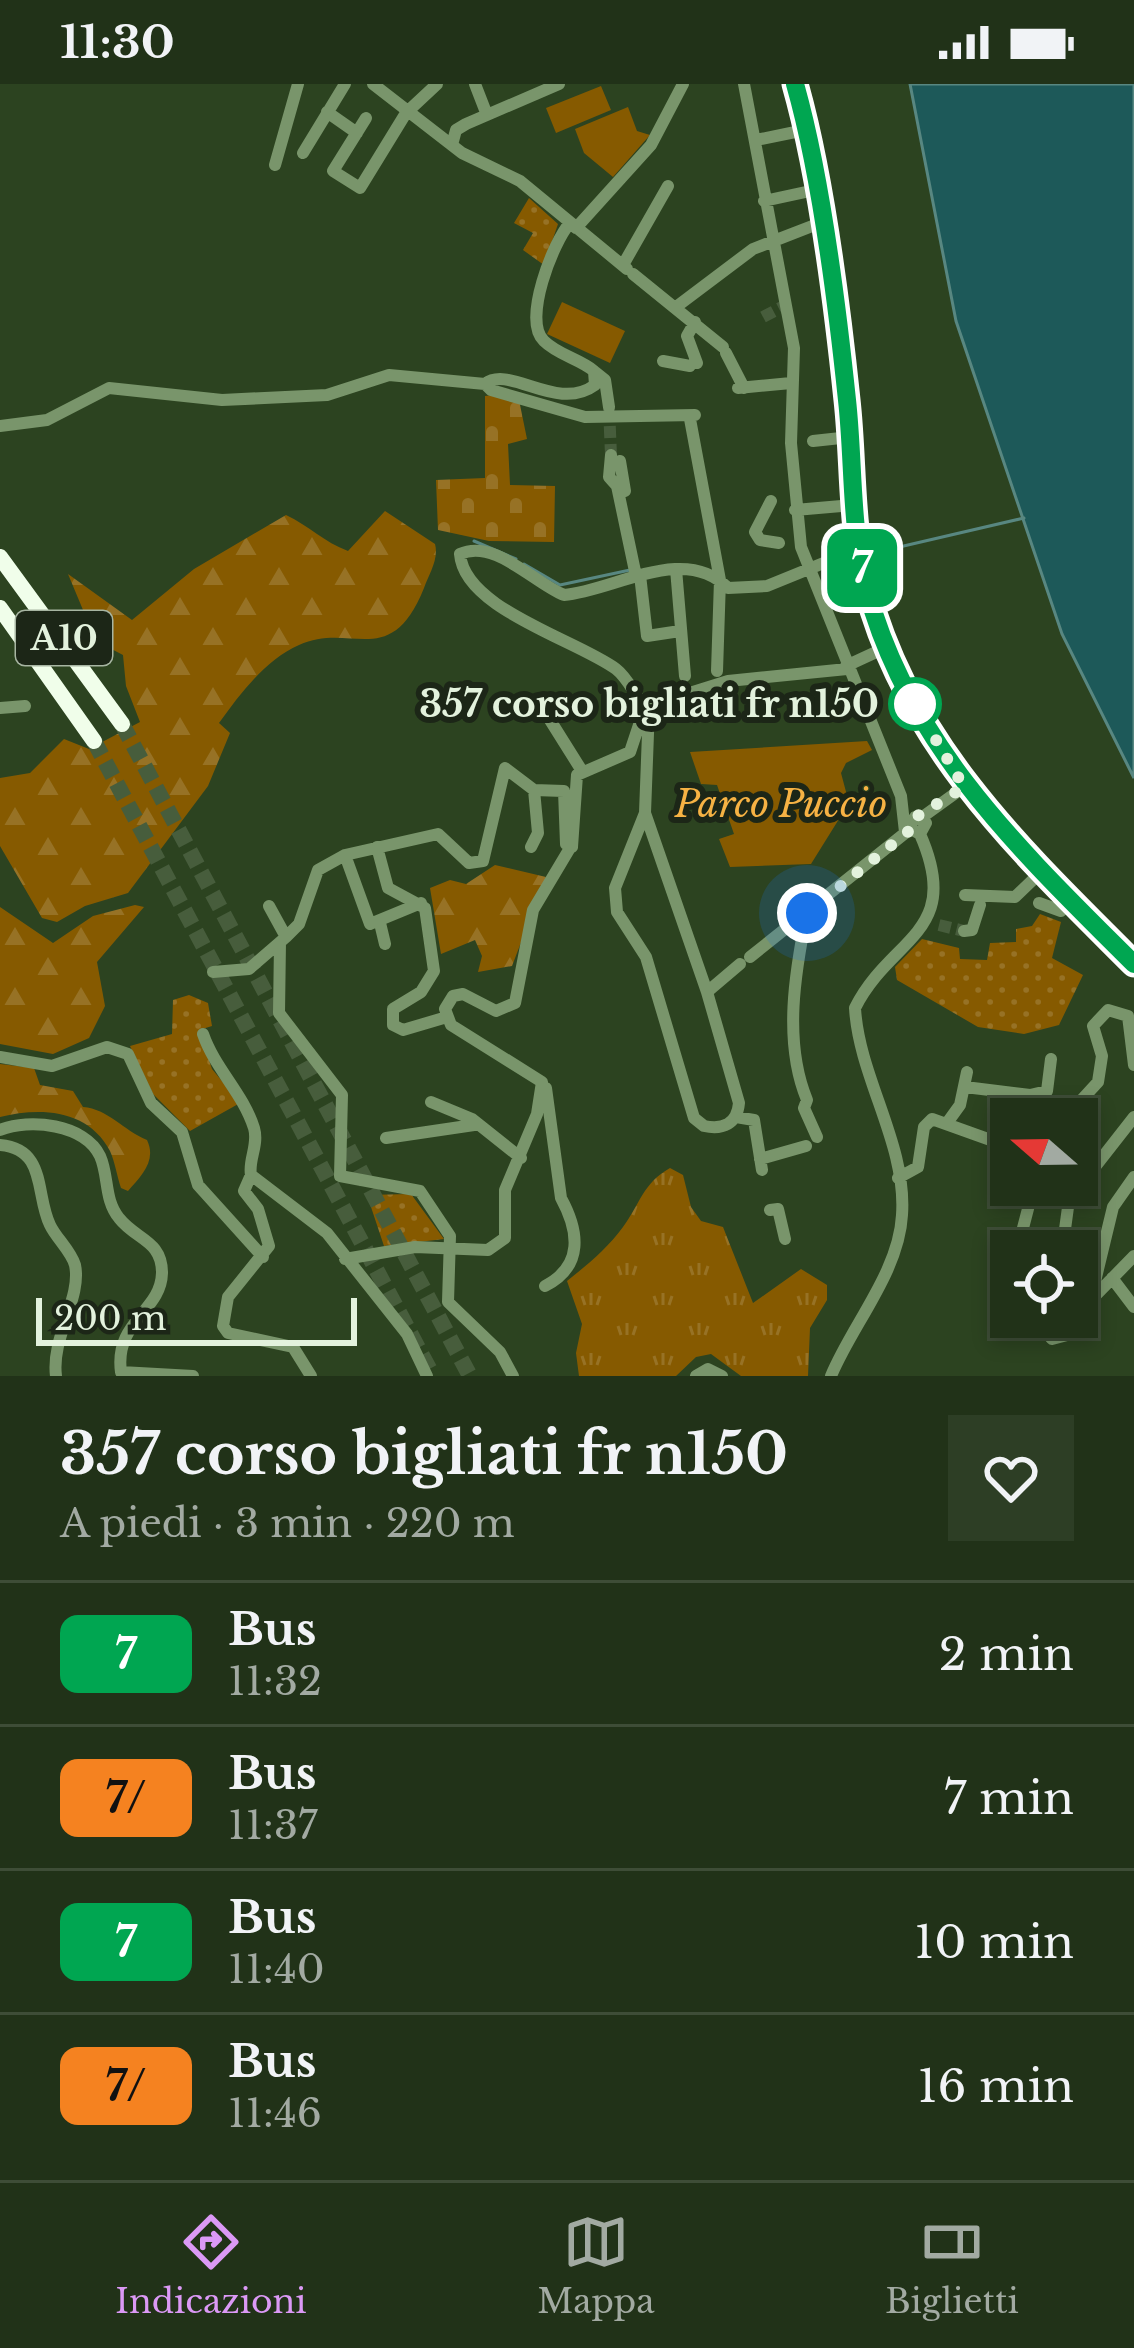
<!DOCTYPE html>
<html lang="it">
<head>
<meta charset="utf-8">
<style>
  :root { --surface:#213218; --page:#2d3e25; --text:#f1f3f6; --muted:#a2aaa2; --line:#3e4d37; --accent:#db99f5 }
  body { margin:0; font-family:"Libre Baskerville",serif; background:var(--page); color:var(--text); height:100vh; display:flex; flex-direction:column; font-size:45px; white-space:nowrap }
  * { box-sizing:border-box; margin:0 }
  p { font-size:39px; color:var(--muted) }
  .icon { flex:none; width:66px; height:66px; fill:none; stroke:currentColor; stroke-width:2; stroke-linecap:round; stroke-linejoin:round }
  .map { position:relative; height:1292px; overflow:hidden }
  .side { display:flex; flex-direction:column; background:var(--surface); flex:1 }
  .side>* { flex:none }
  .badge { padding:0 24px; border-radius:18px; font-size:42px; line-height:78px }
  .needle { width:78px; rotate:290deg }
  .buttons { position:absolute; left:990px; top:1014px; display:grid; gap:24px }
  .buttons a { display:grid; place-items:center; width:108px; height:108px; border-radius:0px; background:var(--surface); box-shadow:0 6px 18px #0003,0 0 0 3px var(--line); font-size:60px }
  .scale { position:absolute; left:36px; bottom:30px; width:321px; box-sizing:border-box; padding-left:12px; border:6px solid #e3f2dd; border-top:0; font-size:33px; line-height:42px; white-space:nowrap; color:#e3f2dd; -webkit-text-stroke:9px #1c2617; paint-order:stroke }
  .you { position:absolute; width:60px; height:60px; margin:-30px; border:9px solid #fff; border-radius:50%; background:#1a73e8; box-shadow:0 0 0 18px #1a73e833 }
  .map>.badge { position:absolute; translate:-50% -50%; box-shadow:0 0 0 6px #fff }
  .round { display:grid; place-items:center; flex:none; width:126px; height:126px; border-radius:0px; background:var(--page) }
  .summary { display:flex; align-items:center; justify-content:space-between; height:204px; padding:0 60px }
  h1 { font-size:57px; font-weight:700; line-height:90px }
  ul { padding:0; list-style:none }
  li { display:flex; align-items:center; gap:36px; height:144px; padding:0 60px; border-top:3px solid var(--line) }
  li div { flex:1 }
  li b { display:block; font-size:45px }
  li em { font-style:normal }
  li .badge { min-width:132px; font-weight:700; text-align:center }
  .status { display:flex; justify-content:space-between; align-items:center; height:84px; padding:0 60px; background:var(--surface); direction:ltr }
  .status svg { height:33px; fill:currentColor }
  .tabs { display:flex; justify-content:space-around; align-items:center; height:168px; border-top:3px solid var(--line); background:var(--surface); font-size:33px; color:var(--muted) }
  .tabs a { display:grid; justify-items:center; gap:6px }
  .tabs .active { color:var(--accent) }
  .map>svg:first-child { display:block }
  .grass { fill:url(#grass-tufts) }
  .forest { fill:url(#forest-firs) }
  .cemetery { fill:url(#cemetery-stones) }
  .park { fill:#865a00 }
  .garden { fill:url(#garden-dots) }
  .water { fill:#1d5959; stroke:#588781; stroke-width:3 }
  .lines { fill:none; stroke-linecap:round; stroke-linejoin:round }
  .stream { stroke:#588781; stroke-width:3 }
  .minor-tunnel { stroke:#475d3c; stroke-width:12; stroke-dasharray:12 6; stroke-linecap:butt }
  .highway-tunnel { stroke:#475d3c; stroke-width:16; stroke-dasharray:16 8; stroke-linecap:butt }
  .minor { stroke:#79956b; stroke-width:12 }
  .major { stroke:#b3ed97; stroke-width:15 }
  .highway { stroke:#f0feea; stroke-width:16 }
  .line-casing { stroke:#fff; stroke-width:27 }
  .line { stroke:#00a651; stroke-width:18 }
  .walk { stroke:#e3f2dd; stroke-width:12; stroke-dasharray:0 21.6 }
  .stop-dot { fill:#fff; stroke:#00a651; stroke-width:6 }
  .labels { text-anchor:middle; stroke-width:12; stroke-linejoin:round; paint-order:stroke }
  .shield { fill:#1c2617; stroke:#a7b5a2; stroke-width:3 }
  .shield-label { font-size:33px; font-weight:bold; fill:#e3f2dd }
  .stop-label { font-size:36px; font-weight:bold; fill:#e3f2dd; stroke:#1c2617; text-anchor:end }
  .park-label { font-size:36px; font-style:italic; fill:#f6b244; stroke:#1c2617 }
</style>
</head>
<body>
<div class="status"><b>11:30</b><svg viewBox="0 0 49 12"><path d="M0 12V9h3v3zM5 12V6h3v6zM10 12V3h3v9zM15 12V0h3v12zM26 1h20v11H26zM47 4h2v5h-2z"/></svg></div>
<div class="map">
<svg width="1134" height="1292" viewBox="0 0 1134 1292">
  <defs>
    <pattern id="grass-tufts" width="24" height="20" patternUnits="userSpaceOnUse" patternTransform="scale(3)"><rect width="24" height="20" fill="#865a00"/><path d="M3 7l-1-3M5 7V3M7 7l1-3M15 17l-1-3M17 17v-4M19 17l1-3" fill="none" stroke="#977225"/></pattern>
    <pattern id="forest-firs" width="22" height="20" patternUnits="userSpaceOnUse" patternTransform="scale(3)"><rect width="22" height="20" fill="#865a00"/><path d="M5 1l3.5 6h-7zM16 11l3.5 6h-7z" fill="#977225"/></pattern>
    <pattern id="cemetery-stones" width="16" height="16" patternUnits="userSpaceOnUse" patternTransform="scale(3)"><rect width="16" height="16" fill="#865a00"/><path d="M2 7V4a2 2 0 0 1 4 0v3zM10 15v-3a2 2 0 0 1 4 0v3z" fill="#977225"/></pattern>
    <pattern id="garden-dots" width="8" height="8" patternUnits="userSpaceOnUse" patternTransform="scale(3)"><rect width="8" height="8" fill="#865a00"/><path d="M2 2h.1M6 6h.1" fill="none" stroke="#977225" stroke-width="1.8" stroke-linecap="round"/></pattern>
  </defs>
  <rect width="100%" height="100%" fill="#2c4320"/>
  <path class="grass" d="M670,1084l13,7 8,32 10,14 22,6 30,76 48,-34 26,16v15l-17,28 -2,48h-67l-30,-22 -15,3 -20,19h-97l-3,-23 6,-29 -15,-43c20,-16 40,-32 56,-54 17,-23 20,-44 47,-59z"/>
  <path class="forest" d="M385,427l50,33c4,15 -6,30 -11,44 -34,84 -73,33 -125,57 -34,15 -59,49 -80,78l11,10 -22,53 -80,107 -43,13 -28,16 -15,-4 -42,-72v-68l30,-5 34,-34 25,10 51,-27 -14,-36 -3,-31 -27,-14 -28,-67 64,46 62,-51 92,-54c23,11 38,27 62,36z
    M495,781l51,12 -34,89 -34,6 4,-16 -7,-16 -34,14 -11,-66 20,-8 16,4z
    M135,821l9,2 -47,55 8,44 -16,32 -36,16 -53,-10v-137l53,36 40,-27z
    M0,980l34,4 6,17 33,6 10,16c25,2 40,23 64,33 10,21 -6,36 -19,51l-7,-3c-4,-12 -6,-26 -11,-37 -22,-42 -70,-44 -110,-34z"/>
  <path class="cemetery" d="M504,310l15,6 8,39 -19,5 2,41 45,1 -1,56 -65,-1 -51,-11 -2,-50 49,-2v-82z"/>
  <path class="park" d="M601,2l10,24 -55,23 -10,-25z
    M628,23l9,24 13,4 -37,42 -29,-24 -9,-24z
    M562,218l63,29 -15,32 -63,-29z
    M867,657l5,9 -26,13 -5,10 8,30 -38,61 -81,3 -11,-28 15,-5 -17,-49 -16,-1 -11,-32z"/>
  <path class="garden" d="M529,114l29,26 -14,41 -21,-15 10,-17 -19,-10z
    M1040,830l21,8 -9,36 31,17 -24,50 -35,9 -46,-7 -81,-47 -2,-13 27,-28 37,9 1,11 27,1 3,-17 26,-1v-13l16,-3z
    M189,911l19,8 4,23 -13,4 13,39 28,34 -50,28 -37,-37 -23,-48 42,-12 1,-34z
    M411,1110l33,45 -60,7 -17,-51z"/>
  <path class="water" d="M910,0h224v694l-72,-144 -106,-313z"/>
  <g class="lines">
    <path class="stream" d="M474,457l42,18
      M895,464l129,-30
      M524,480l36,21 70,-15"/>
    <path class="minor-tunnel" d="M763,233l23,-12
      M609,324l2,47
      M939,841l25,6"/>
    <path class="highway-tunnel" d="M122,640l348,652
      M94,657l339,635"/>
    <path class="minor" d="M373,0l89,69 58,28 107,88
      M475,0l12,31
      M744,0l50,264 -3,95 10,104 100,249 4,36
      M327,28l30,21
      M366,34l-33,53 27,17 46,-75 31,-29
      M756,56l49,-10
      M452,61l4,-15 10,-6 93,-40
      M303,69l42,-69
      M275,81l23,-81
      M764,117l51,-11
      M576,144l75,-83 32,-61
      M623,181l45,-79
      M633,190l90,73
      M676,223l77,-58 67,-26
      M695,238l-8,14 10,27
      M726,269l18,35
      M663,277l27,5
      M595,288l10,8 4,27
      M485,300c24,-20 72,29 110,1l-1,-14c-14,-12 -36,-16 -50,-30 -22,-20 9,-99 26,-118
      M738,304l53,-5
      M690,335l30,161 -3,91
      M0,342l47,-6 62,-32 113,12 105,-5 62,-20 96,9 6,6 94,27 110,-2
      M813,357l37,-4
      M611,371l-2,22 8,9 19,90
      M620,377l5,30
      M771,417l-16,31 5,8 19,3
      M795,426l58,-5
      M676,485l9,107
      M640,491l7,61 33,-5
      M846,582l41,-19
      M645,623c-11,-12 -16,-28 -29,-38 -39,-29 -152,-60 -156,-115 34,-16 74,29 104,41 50,-4 120,-52 164,-7l39,-2 91,-37
      M645,623l83,-26 119,-12
      M0,624l25,-2
      M545,628l37,59
      M645,729l62,179 32,111c-2,21 -16,27 -35,23l-10,-8 -48,-161 -29,-45 -2,-24 30,-75 4,-106
      M921,734l43,-31
      M377,763l11,41 37,20 9,63 -13,21 -28,17v16l10,5 44,-13
      M531,763l7,-14 -4,-43
      M345,771l25,69 51,-21
      M965,811l50,2 25,-24
      M1039,819l22,8 9,-10
      M269,822l17,31
      M807,828c-12,60 -24,130 0,188l-3,8 13,29
      M380,839l5,21
      M964,847l8,-1 8,-25
      M280,858l-1,71 63,82 -2,81 80,15 30,45 -2,66 52,50 13,24
      M750,873l159,-127
      M213,888l36,-3 37,-32 13,-13 19,-54 27,-15 93,-21 31,29 14,-2 22,-93 29,22 30,1 2,53 6,3 5,-72 53,-23 15,-45
      M707,908l33,-28
      M203,950c12,35 40,59 51,94 5,17 -6,32 -3,47
      M0,973l52,9 55,-19 21,7 23,49 31,29 16,53 65,72
      M965,1003l65,8 17,-4 4,-32
      M431,1018l41,17 49,39
      M736,1033l18,3 8,50
      M1064,1035l34,-37 4,-26 -9,-30 15,-16 20,6 6,49
      M947,1039l13,-18 7,-33
      M0,1046c29,-12 85,-6 100,26 9,20 4,44 19,62 17,22 43,22 43,55 -1,39 -48,48 -41,99l72,4
      M386,1054l88,-13
      M999,1059l-2,39 25,11 7,12 -12,46
      M0,1061c47,4 35,49 50,80 6,13 21,26 25,40 7,33 -24,72 -19,111
      M760,1075l46,-13
      M898,1094l20,-11 6,-40 8,-8 67,24 12,-2
      M770,1126l8,-1 7,30
      M1062,1167l7,-51 65,-83
      M345,1175l70,-12 73,3 17,-12v-48l32,-76 5,-32 -91,-57 -6,-16 8,-13 10,-2 33,17 19,-8 18,-93 37,-62
      M1112,1194l22,29
      M1005,1198l6,-15
      M545,1202c39,-20 34,-55 16,-88l-15,-110
      M1092,1210l21,-87 21,-30
      M1044,1233l-2,11 10,11 19,-5 19,-33 44,-45
      M311,1292l-18,-29 -65,-14 -5,-7 5,-29 41,-51 -11,-37 -14,-18 7,-16 76,58 80,101 20,42
      M696,1292l12,-7 14,7
      M831,1292c21,-51 68,-104 71,-161 5,-71 -43,-137 -47,-207 36,-72 109,-74 65,-174l-11,-6 6,-11 11,6 -6,11"/>
    <path class="major" d="M795,0c26,91 42,220 52,316 7,63 3,128 20,190 42,157 157,265 267,375"/>
    <path class="highway" d="M0,473l122,167
      M0,524l94,133"/>
  </g>
  <g class="lines">
    <defs>
      <path id="line" d="M795,0c26,91 42,220 52,316 7,63 3,128 20,190 42,157 157,264 267,374"/>
    </defs>
    <use href="#line" class="line-casing"/>
    <use href="#line" class="line"/>
    <path class="walk" d="M807,829l103,-83 1,-10 53,-33 -60,-101 11,18"/>
  </g>
  <circle class="stop-dot" cx="915" cy="620" r="24"/>
  <g class="labels">
    <rect class="shield" x="16" y="527" width="96" height="54" rx="9"/>
    <g class="shield-label">
      <text x="64" y="566">A10</text>
    </g>
    <g class="stop-label">
      <text x="879" y="633">357 corso bigliati fr n150</text>
    </g>
    <g class="park-label">
      <text x="781" y="733">Parco Puccio</text>
    </g>
  </g>
</svg>
<div class="buttons">
<a><svg class="needle" viewBox="-14 -14 28 28"><path d="M0-13l5 13h-10z" fill="#e53935"/><path d="M0 13l5-13h-10z" fill="#a2aaa2"/></svg></a>
<a><svg class="icon" aria-label="locate" viewBox="0 0 24 24"><circle cx="12" cy="12" r="6"/><path d="M12 2v4M12 18v4M2 12h4M18 12h4"/></svg></a>
</div>
<div class="scale">200 m</div>
<div class="you" style="left:807px;top:829px"></div>
<b class="badge" style="left:862px;top:484px;background:#00a651;color:#fff">7</b>
</div>
<section class="side">
<div class="summary"><div><h1>357 corso bigliati fr n150</h1><p>A piedi · 3 min · 220 m</p></div><a class="round"><svg class="icon" aria-label="heart" viewBox="0 0 24 24"><path d="M12 20l-8-8c-3-5 5-10 8-4 3-6 11-1 8 4z"/></svg></a></div>
<ul>
<li><span class="badge" style="background:#00a651;color:#fff">7</span><div><b>Bus</b><p>11:32</p></div><em>2 min</em></li>
<li><span class="badge" style="background:#f58220;color:#111">7/</span><div><b>Bus</b><p>11:37</p></div><em>7 min</em></li>
<li><span class="badge" style="background:#00a651;color:#fff">7</span><div><b>Bus</b><p>11:40</p></div><em>10 min</em></li>
<li><span class="badge" style="background:#f58220;color:#111">7/</span><div><b>Bus</b><p>11:46</p></div><em>16 min</em></li>
</ul>
</section>
<nav class="tabs">
<a class="active"><svg class="icon" aria-label="directions" viewBox="0 0 24 24"><path d="M12 3l9 9-9 9-9-9zM9 14v-3h6M13 9l2 2-2 2"/></svg>Indicazioni</a>
<a><svg class="icon" aria-label="map" viewBox="0 0 24 24"><path d="M3 6l6-2 6 2 6-2v14l-6 2-6-2-6 2zM9 4v14M15 6v14"/></svg>Mappa</a>
<a><svg class="icon" aria-label="tickets" viewBox="0 0 24 24"><path d="M3 7h18v10H3zM15 7v10"/></svg>Biglietti</a>
</nav>
</body>
</html>
